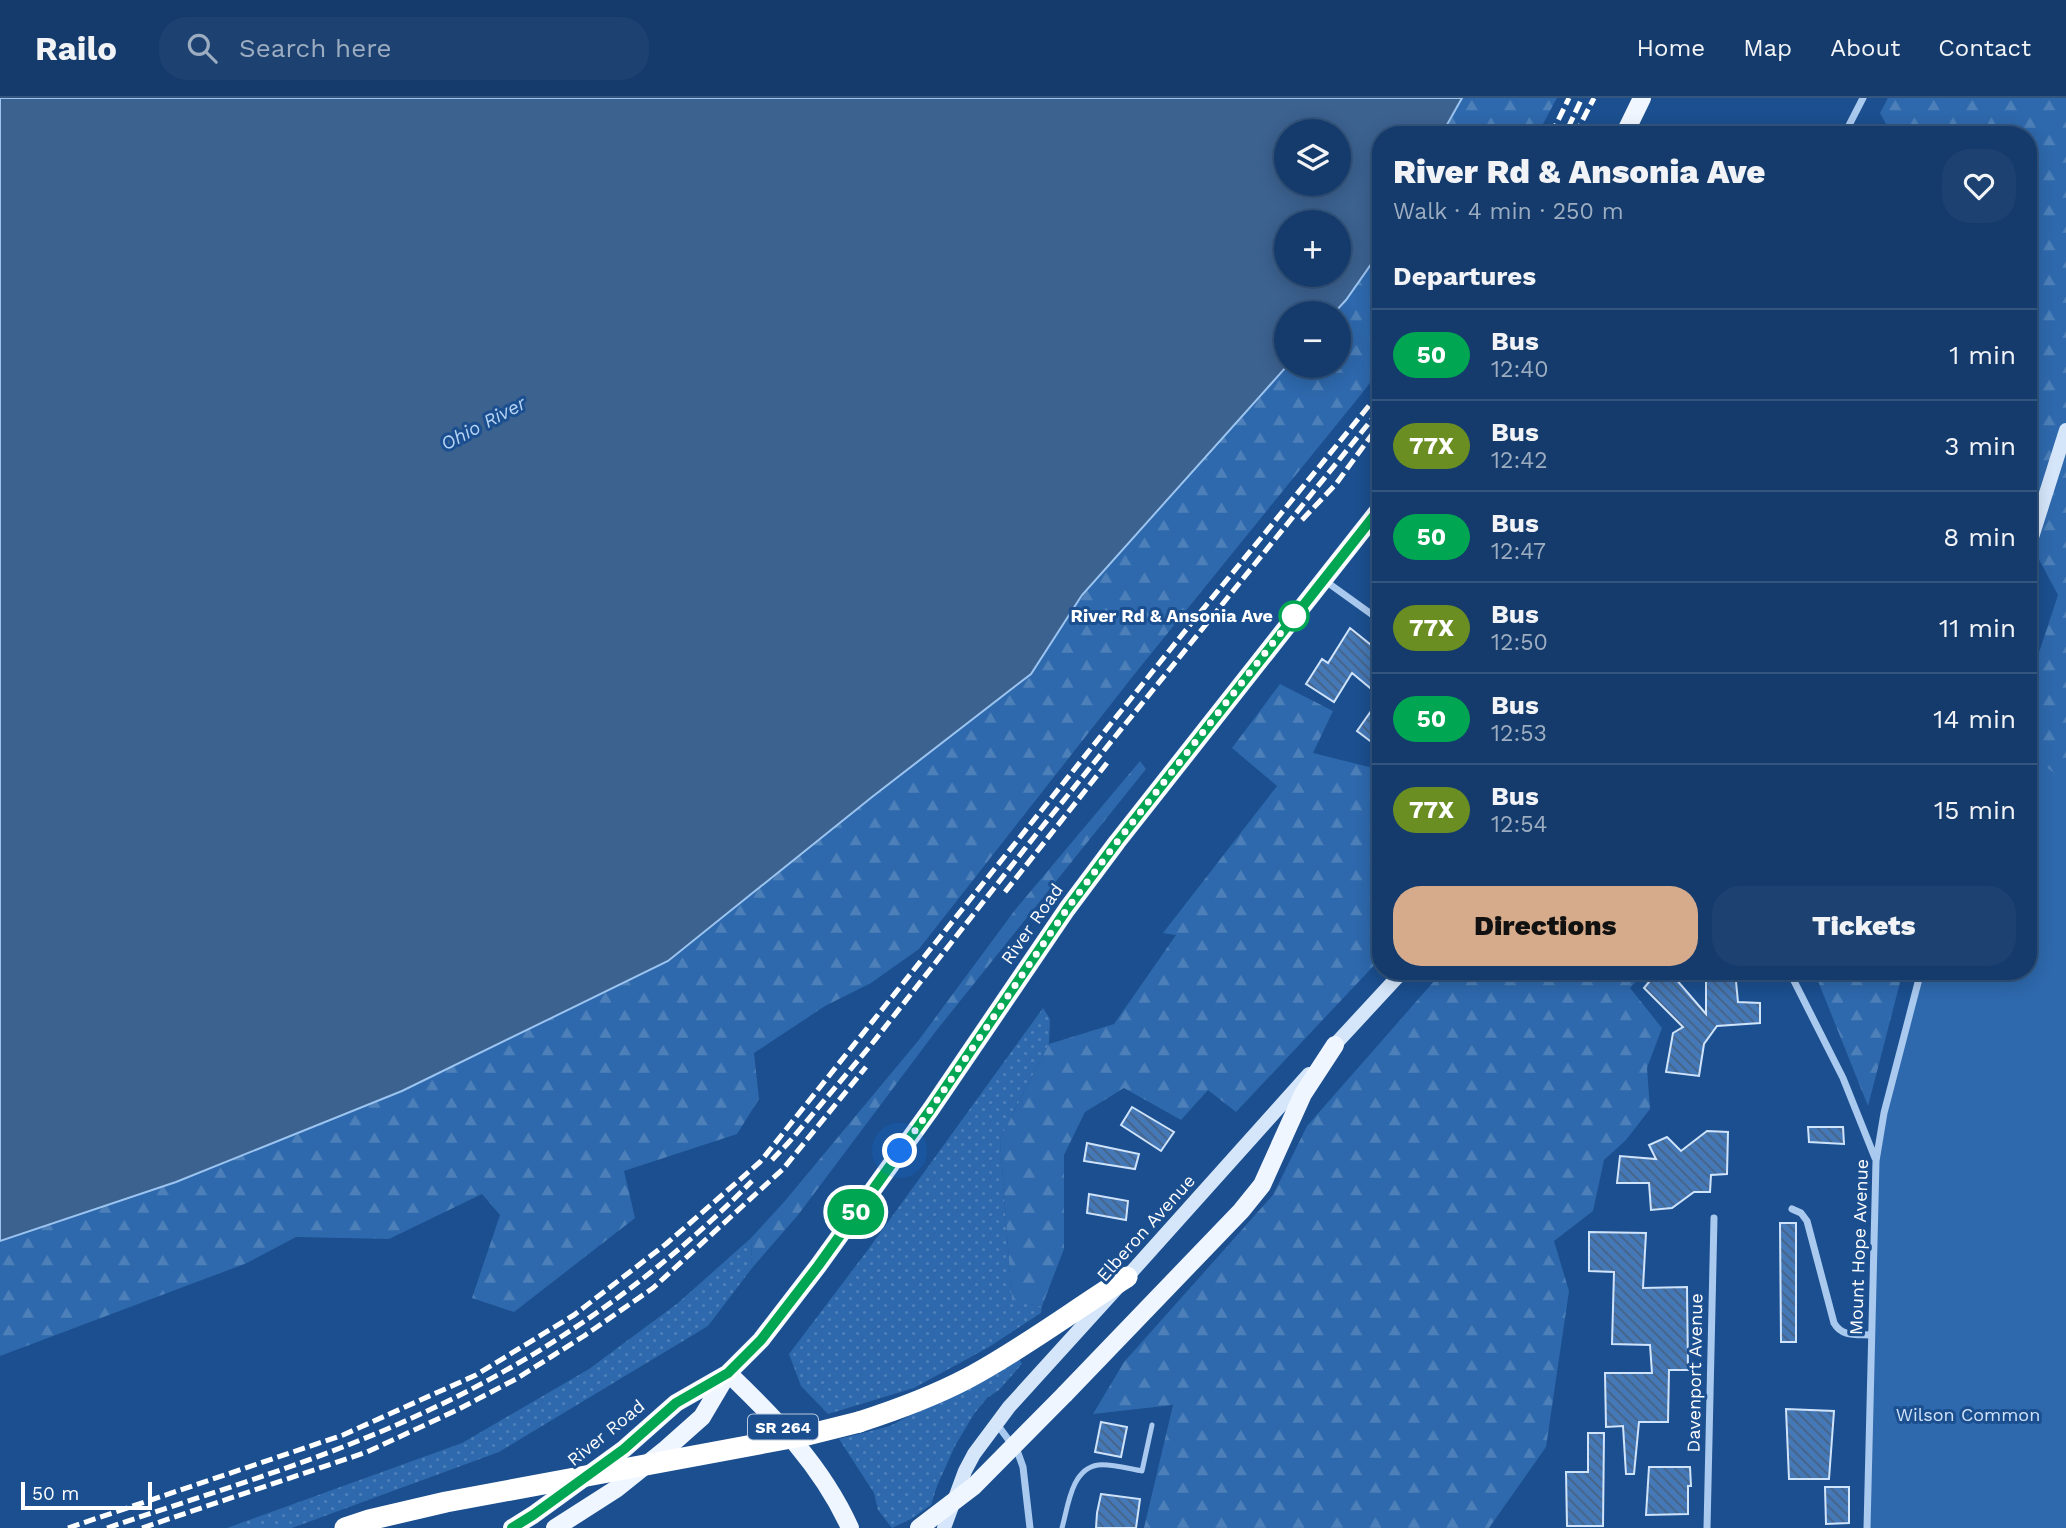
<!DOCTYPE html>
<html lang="en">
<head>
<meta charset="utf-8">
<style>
  :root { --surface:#143b6b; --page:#1d4271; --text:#f1f3f6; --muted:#9dadc1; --line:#33557e; --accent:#d6ab8b }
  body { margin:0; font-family:"Work Sans",sans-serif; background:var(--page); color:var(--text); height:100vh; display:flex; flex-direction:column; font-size:26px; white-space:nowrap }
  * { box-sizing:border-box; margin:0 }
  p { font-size:23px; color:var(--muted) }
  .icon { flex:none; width:38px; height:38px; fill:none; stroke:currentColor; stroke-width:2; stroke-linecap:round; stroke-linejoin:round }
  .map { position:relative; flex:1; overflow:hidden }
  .panel { position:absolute; left:1372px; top:28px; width:665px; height:854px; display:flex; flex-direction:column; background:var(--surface); border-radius:28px; box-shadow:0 4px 18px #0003,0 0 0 2px var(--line) }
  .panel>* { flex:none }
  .badge { padding:0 14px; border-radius:23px; font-size:24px; line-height:46px }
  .controls { position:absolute; left:1274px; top:21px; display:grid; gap:14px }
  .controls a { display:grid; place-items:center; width:77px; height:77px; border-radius:50%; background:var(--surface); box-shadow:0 4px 18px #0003,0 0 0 2px var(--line); font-size:35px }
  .scale { position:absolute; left:21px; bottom:18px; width:131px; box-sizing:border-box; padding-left:7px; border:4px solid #fff; border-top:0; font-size:19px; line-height:24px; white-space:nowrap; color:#fff; -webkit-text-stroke:5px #1b4f8f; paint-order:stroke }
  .you { position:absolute; width:35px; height:35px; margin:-18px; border:5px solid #fff; border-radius:50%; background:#1a73e8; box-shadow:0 0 0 10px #1a73e833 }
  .map>.badge { position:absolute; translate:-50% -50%; box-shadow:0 0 0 4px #fff }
  h2 { padding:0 21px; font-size:26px; line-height:63px }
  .round { display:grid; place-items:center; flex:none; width:74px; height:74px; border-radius:28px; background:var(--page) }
  .summary { display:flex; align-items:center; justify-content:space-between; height:119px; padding:0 21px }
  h1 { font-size:33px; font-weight:800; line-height:52px }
  .action { display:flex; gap:14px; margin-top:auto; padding:14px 21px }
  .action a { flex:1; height:80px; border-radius:28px; background:var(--accent); color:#111; font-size:28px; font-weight:800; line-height:80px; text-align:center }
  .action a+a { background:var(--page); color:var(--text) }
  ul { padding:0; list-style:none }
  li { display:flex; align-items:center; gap:21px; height:91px; padding:0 21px; border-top:2px solid var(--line) }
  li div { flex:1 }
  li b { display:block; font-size:26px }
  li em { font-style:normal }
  li .badge { min-width:77px; font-weight:700; text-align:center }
  header { display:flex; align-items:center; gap:42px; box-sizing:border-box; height:98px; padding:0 35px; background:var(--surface); border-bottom:2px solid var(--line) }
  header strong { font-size:33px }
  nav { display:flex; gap:38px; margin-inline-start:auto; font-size:24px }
  .search { width:490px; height:63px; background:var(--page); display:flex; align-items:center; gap:18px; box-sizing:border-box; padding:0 24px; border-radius:28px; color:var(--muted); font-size:26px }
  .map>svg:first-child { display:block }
  .grass { fill:url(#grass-dots) }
  .forest { fill:url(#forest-firs) }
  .park { fill:#2e69ad }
  .water { fill:#3c6290; stroke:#9cc4f0; stroke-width:2; fill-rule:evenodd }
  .building { fill:url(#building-back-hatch); stroke:#cfe3fa; stroke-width:2 }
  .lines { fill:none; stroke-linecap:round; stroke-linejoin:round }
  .lane { stroke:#a9c9ee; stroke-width:5 }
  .street { stroke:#a9c9ee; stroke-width:7 }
  .secondary { stroke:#d6e6fa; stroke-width:14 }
  .primary { stroke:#f0f6ff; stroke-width:18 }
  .highway { stroke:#fff; stroke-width:21 }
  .rail { stroke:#fff; stroke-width:5; stroke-dasharray:12 5; stroke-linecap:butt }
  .primary-bridge { stroke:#f0f6ff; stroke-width:18 }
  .highway-bridge { stroke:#fff; stroke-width:21 }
  .line-casing { stroke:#fff; stroke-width:16 }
  .line { stroke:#00a651; stroke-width:10 }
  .walk { stroke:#fff; stroke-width:7; stroke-dasharray:0 12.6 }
  .stop-dot { fill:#fff; stroke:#00a651; stroke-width:3.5 }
  .labels { text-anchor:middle; stroke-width:6; stroke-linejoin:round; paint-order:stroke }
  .shield { fill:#1b4f8f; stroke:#bbcadd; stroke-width:2 }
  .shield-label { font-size:16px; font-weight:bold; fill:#fff }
  .stop-label { font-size:18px; font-weight:bold; fill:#fff; stroke:#1b4f8f; text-anchor:end }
  .street-label { font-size:18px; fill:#fff; stroke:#1b4f8f }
  .park-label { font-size:18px; fill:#cfe3fa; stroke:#1b4f8f }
  .water-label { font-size:19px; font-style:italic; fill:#b5d3f5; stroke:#1b4f8f }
</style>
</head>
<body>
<header>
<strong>Railo</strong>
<div class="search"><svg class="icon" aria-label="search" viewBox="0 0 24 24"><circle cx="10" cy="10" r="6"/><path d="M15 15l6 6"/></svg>Search here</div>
<nav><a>Home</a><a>Map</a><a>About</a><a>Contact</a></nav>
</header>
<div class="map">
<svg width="2066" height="1430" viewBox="0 0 2066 1430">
  <defs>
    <pattern id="grass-dots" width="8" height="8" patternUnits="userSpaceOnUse" patternTransform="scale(1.75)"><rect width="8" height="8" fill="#2e69ad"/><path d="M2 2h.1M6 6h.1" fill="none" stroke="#4d80b9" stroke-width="1.8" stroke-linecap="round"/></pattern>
    <pattern id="forest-firs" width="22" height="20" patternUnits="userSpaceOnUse" patternTransform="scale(1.75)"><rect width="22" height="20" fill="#2e69ad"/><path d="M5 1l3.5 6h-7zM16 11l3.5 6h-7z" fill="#4d80b9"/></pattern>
    <pattern id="building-back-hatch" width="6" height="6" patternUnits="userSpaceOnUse" patternTransform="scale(1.75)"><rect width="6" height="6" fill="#4478b7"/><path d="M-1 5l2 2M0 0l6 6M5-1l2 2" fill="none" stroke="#486282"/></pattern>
  </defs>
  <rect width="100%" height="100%" fill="#1b4f8f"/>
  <path class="grass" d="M1043,910l7,11 -1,25 -49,95 12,162 30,5 -1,7 -52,34 -75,41 -86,26 -27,-28 -12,-32 78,-103z
    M751,1140l1,30 -44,58 -209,126 -207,76h-65l235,-85 127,-74 89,-66z
    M1018,1259l4,7 -23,26 -12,8 -13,16 -19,32 -18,40 -6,19 -20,14 -19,9 -14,-18 -4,-17 -35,-54 51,-13z"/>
  <path class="forest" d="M1462,0h95l-20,37h-94v-5z
    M1888,0h178v1430l-38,-557v-285l30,-91 -30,-56v-404h-136l-12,-22z
    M1381,152v118l-18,24 -226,279 -218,278 -48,34 -46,23 -71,47 5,46 -22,35 -113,37 11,47 -121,94 -42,-14 28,-83 -18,-21 -93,45 -93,-2 -49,26 -247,93v-115l176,-59 226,-90 266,-131 204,-164 159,-122 51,-80 205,-229h52v-53h-5l12,-13z
    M1280,586l53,27 -20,42 68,17v188l-145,154 -28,-22 -27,30 -57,-32 -39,24 -21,43v94l-22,57 -30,-4 -12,-163 49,-95 65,-20 62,-89 -13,-2 114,-147 -45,-38z
    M1140,663l6,8 -210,262 -138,184 -46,53 -1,-30 33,-36 134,-161 97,-131z
    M1443,873h203l-16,17 32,40 -15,40 3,41 -24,31 -22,20 -11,51 -39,30 15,50 -23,156 -57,81h-345l29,-123 -80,9 31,-52 149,-167 34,-69z
    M1814,873h89l-35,135z"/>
  <path class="park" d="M2028,655l38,29v746h-199l9,-367 45,-190h107z"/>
  <path class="water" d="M0,0h1462l-18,32 -1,5h-62v115l-35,50 -12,13h-48l1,53 -205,229 -51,79 -159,123 -204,164 -266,130 -226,91 -176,59zM1286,33h53v53h-53zM1286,124h53v53h-53z"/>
  <path class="building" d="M1350,530l31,25v44l-29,-24 -18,29 -28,-18 16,-25 6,4z
    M1381,599v39l-7,8 -17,-13z
    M1658,873h11l37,43v-43h29l3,31 22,1v20l-43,3 -13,18 -5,32 -33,-4 7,-39 10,-6 -39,-39z
    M1132,1009l42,25 -13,19 -40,-26z
    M1808,1029h35l1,17 -35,-2z
    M1707,1033l21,1 -1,42 -16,1 -1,17h-16l-22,16 -21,2 -2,-27h-32l3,-27 36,3 -7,-14 18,-8 14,14z
    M1087,1045l52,11 -4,15 -51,-8z
    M1089,1096l39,7 -2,19 -39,-7z
    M1780,1125h16v119h-15z
    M1589,1134l57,1 -3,55 44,-1 1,83h-19l-1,52h-29l-5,52h-8l-3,-48 -17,1 -1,-54h47l-2,-28 -38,-1 2,-72 -25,-1z
    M1786,1311l48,2 -5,68h-40z
    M1101,1324l26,5 -6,30 -26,-5z
    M1588,1335h16l-1,93h-36l-1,-54h22z
    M1649,1369h41l1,19h-3v28l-42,1z
    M1825,1389h24v36l-23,1z
    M1101,1396l39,5 -4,29h-40l1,-15z"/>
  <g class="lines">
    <path class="lane" d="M1062,1430c6,-21 9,-59 36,-63 11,-2 32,4 44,6l10,-46"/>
    <path class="street" d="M1844,37l19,-37
      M1324,482l57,41
      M1789,873l54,107 32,80
      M1792,1111l9,4 6,8 27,102c8,14 22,11 37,12
      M997,1326l21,29 5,14 7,61
      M1707,1430l7,-310
      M1867,1430l9,-367 8,-48 37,-142"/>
    <path class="secondary" d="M2028,452l38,-120
      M1329,953l74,-80
      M944,1430l21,-57 9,-17 35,-47 118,-130 182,-203"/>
    <path class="primary" d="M1624,37l18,-37
      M728,1275c48,46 94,93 122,155
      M1065,1296l176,-183 21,-26 41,-91 32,-49
      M512,1430l21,-13 91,-66 52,-46 49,-28
      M555,1430l61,-39 50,-40 36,-32 26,-44 33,-33 57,-74 113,-157 136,-200 50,-67 264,-335"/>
    <path class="highway" d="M859,1324c37,-12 75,-26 109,-44 56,-30 106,-68 159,-101"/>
    <path class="rail" d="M1568,30l14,-30
      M1551,37l18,-37
      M1575,37l19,-37
      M1302,422l34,-36 43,-59
      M1005,794l102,-129
      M772,1062l18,-19 81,-96 167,-213 335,-414
      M68,1430l275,-93 133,-60 98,-60 92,-71 94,-82 421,-526 200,-245
      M107,1430c106,-36 216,-68 318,-116 121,-56 234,-136 327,-231
      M142,1430l225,-76 90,-42 59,-31 68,-43 69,-48 130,-119 83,-102"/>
    <path class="primary-bridge" d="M919,1430l55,-42 91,-92"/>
    <path class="highway-bridge" d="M345,1430l24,-8 77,-18 361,-67 52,-13"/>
  </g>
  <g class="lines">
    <defs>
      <path id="line" d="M512,1430l21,-13 91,-66 52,-46 52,-30 33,-33 57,-74 113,-157 136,-200 50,-67 264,-335"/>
    </defs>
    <use href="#line" class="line-casing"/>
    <use href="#line" class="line"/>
    <path class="walk" d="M900,1053l31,-42 136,-200 50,-67 177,-226"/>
  </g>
  <circle class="stop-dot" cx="1294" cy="518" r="14"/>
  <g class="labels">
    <rect class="shield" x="748" y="1316.5" width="70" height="25" rx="5"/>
    <g class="shield-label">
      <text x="783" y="1335">SR 264</text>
    </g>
    <g class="stop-label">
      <text x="1273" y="524">River Rd &amp; Ansonia Ave</text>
    </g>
    <g class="street-label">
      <text transform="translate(1032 826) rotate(-55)" y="6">River Road</text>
      <text transform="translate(1146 1130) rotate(-48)" y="6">Elberon Avenue</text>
      <text transform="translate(1859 1149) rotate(-88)" y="6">Mount Hope Avenue</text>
      <text transform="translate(1695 1275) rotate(-89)" y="6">Davenport Avenue</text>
      <text transform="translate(606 1335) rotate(-39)" y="6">River Road</text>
    </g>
    <g class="park-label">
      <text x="1968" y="1323">Wilson Common</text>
    </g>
    <g class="water-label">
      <text transform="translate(483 325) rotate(-28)" y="7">Ohio River</text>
    </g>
  </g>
</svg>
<div class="controls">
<a><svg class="icon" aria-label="layers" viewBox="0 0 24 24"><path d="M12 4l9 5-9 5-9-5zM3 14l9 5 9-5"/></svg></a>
<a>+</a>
<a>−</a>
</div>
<div class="scale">50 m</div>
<div class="you" style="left:900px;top:1053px"></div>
<b class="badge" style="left:856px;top:1114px;background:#00a651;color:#fff">50</b>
<section class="panel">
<div class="summary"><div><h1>River Rd &amp; Ansonia Ave</h1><p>Walk · 4 min · 250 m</p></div><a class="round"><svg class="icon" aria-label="heart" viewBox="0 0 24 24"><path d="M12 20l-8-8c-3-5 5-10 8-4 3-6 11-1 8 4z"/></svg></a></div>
<h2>Departures</h2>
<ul>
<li><span class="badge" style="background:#00a651;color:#fff">50</span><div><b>Bus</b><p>12:40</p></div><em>1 min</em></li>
<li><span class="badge" style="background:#6b8e23;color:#fff">77X</span><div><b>Bus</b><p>12:42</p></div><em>3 min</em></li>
<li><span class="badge" style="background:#00a651;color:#fff">50</span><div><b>Bus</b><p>12:47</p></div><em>8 min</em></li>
<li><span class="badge" style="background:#6b8e23;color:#fff">77X</span><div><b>Bus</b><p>12:50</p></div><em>11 min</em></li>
<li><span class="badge" style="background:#00a651;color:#fff">50</span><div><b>Bus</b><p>12:53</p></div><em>14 min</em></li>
<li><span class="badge" style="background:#6b8e23;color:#fff">77X</span><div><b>Bus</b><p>12:54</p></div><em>15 min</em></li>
</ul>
<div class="action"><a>Directions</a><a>Tickets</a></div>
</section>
</div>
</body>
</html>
